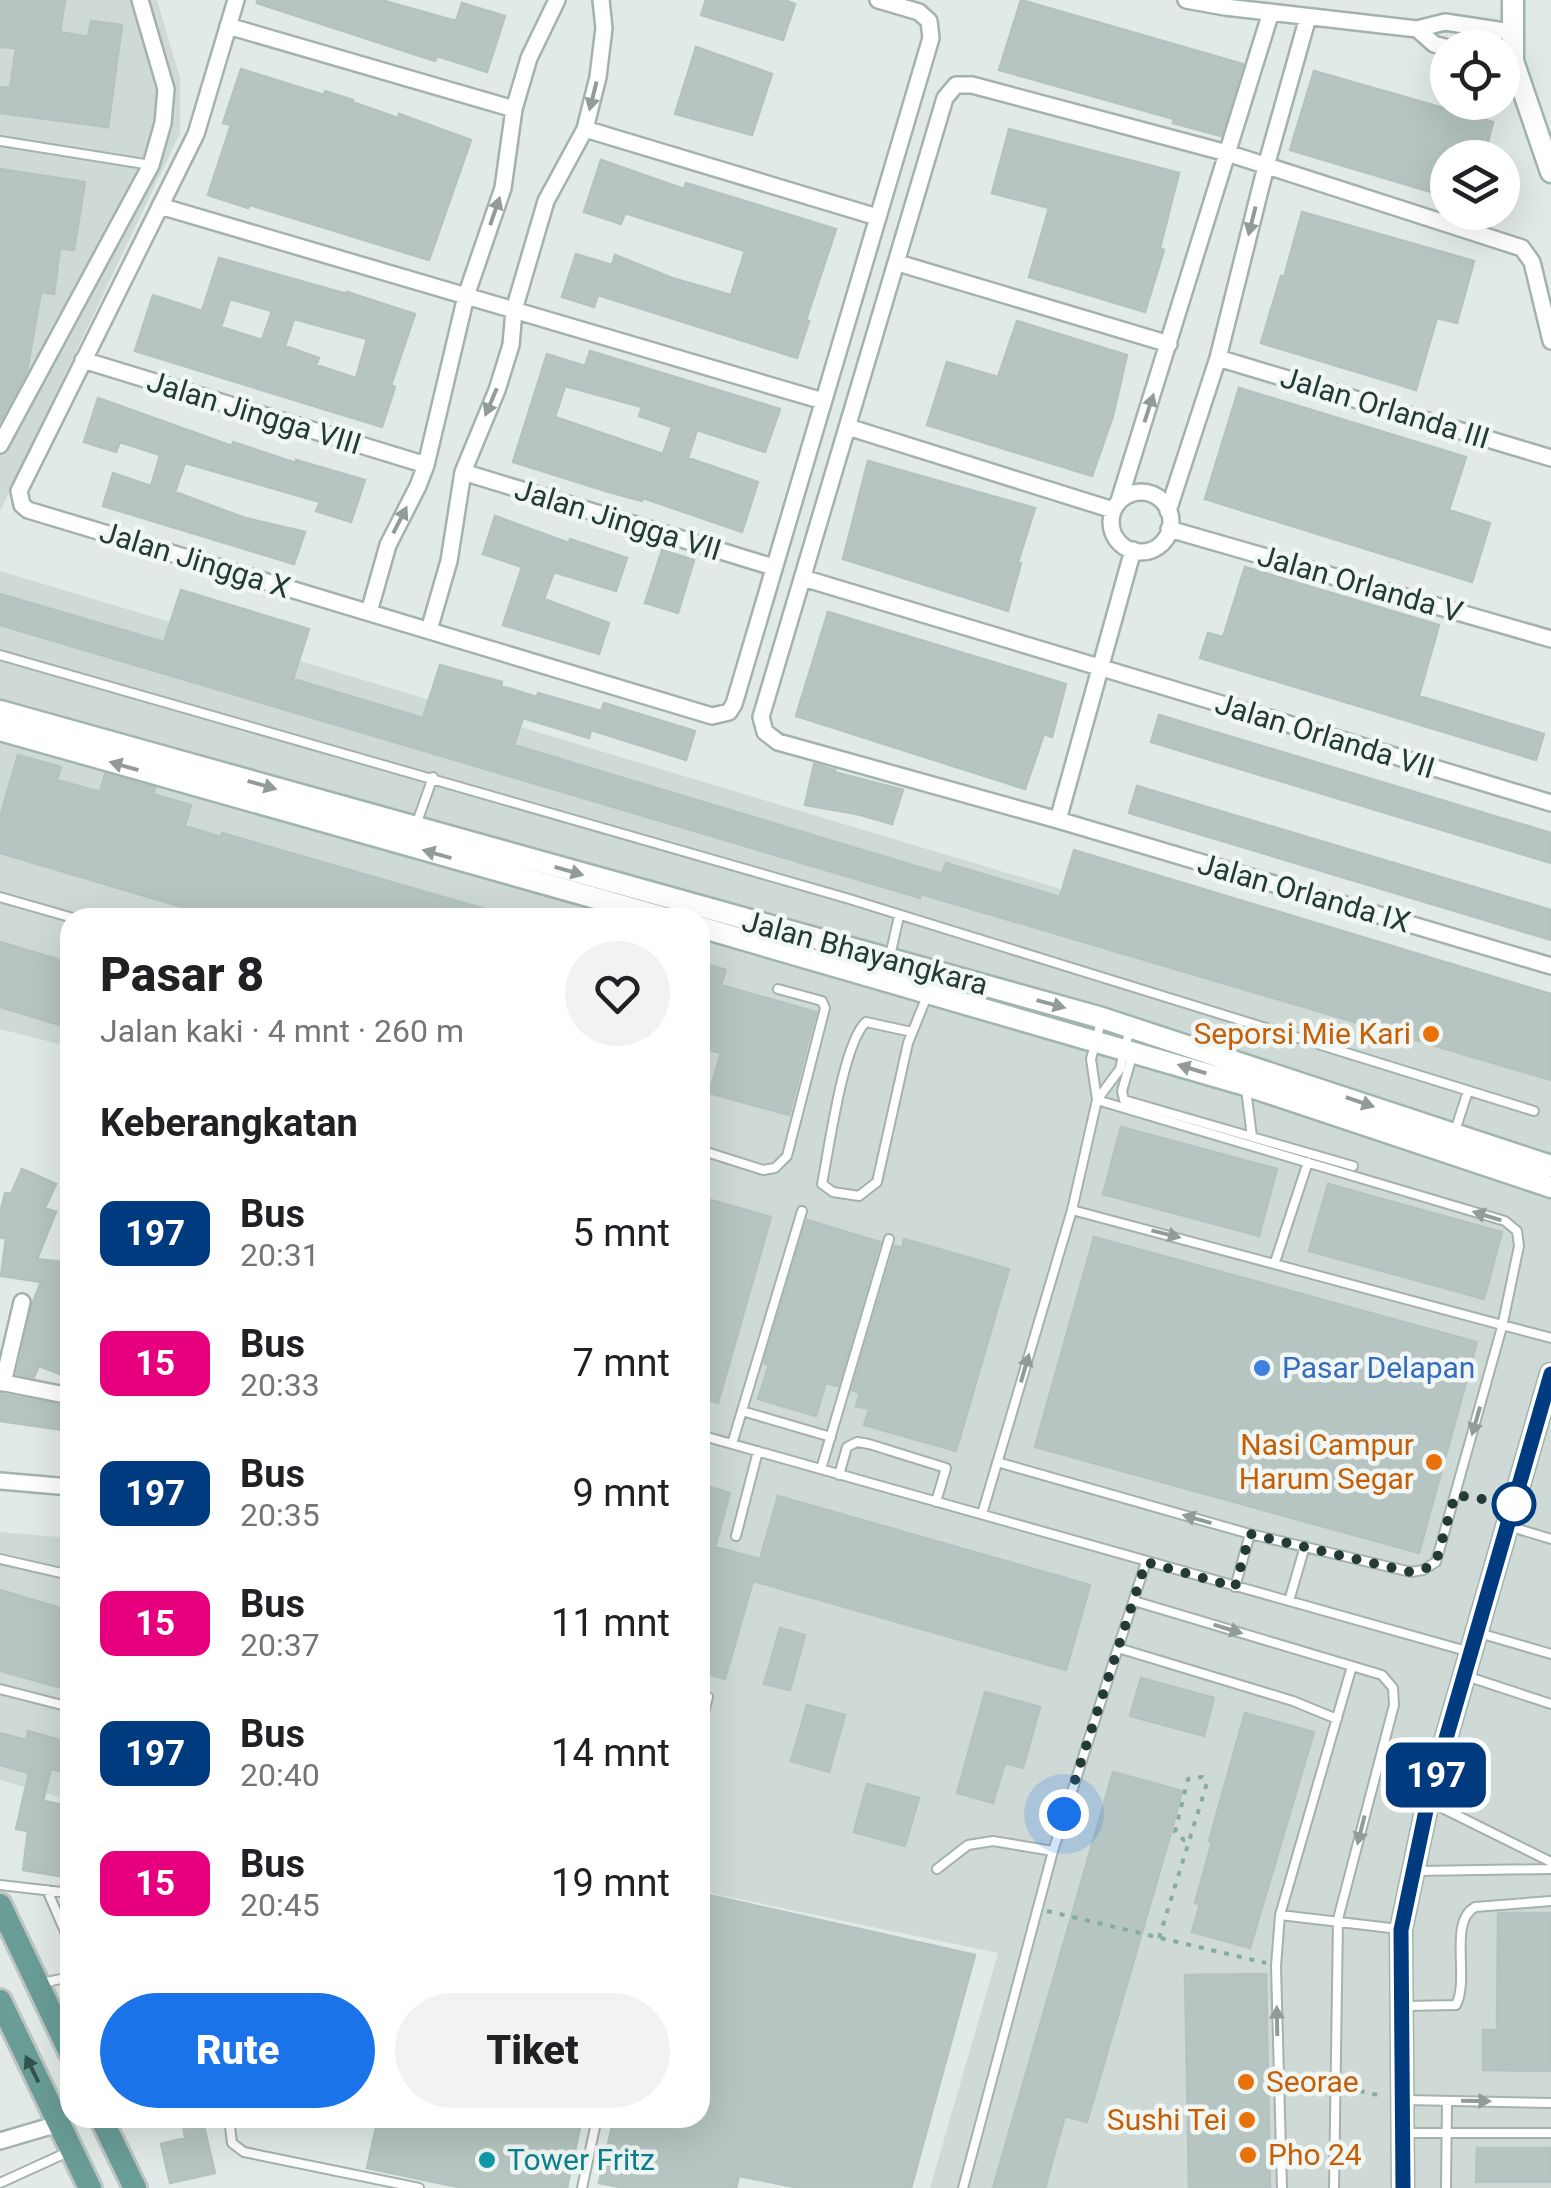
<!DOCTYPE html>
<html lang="id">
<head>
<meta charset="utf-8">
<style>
  :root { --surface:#fff; --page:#f2f2f2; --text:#202124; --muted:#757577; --accent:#1a73e8 }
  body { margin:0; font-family:Roboto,sans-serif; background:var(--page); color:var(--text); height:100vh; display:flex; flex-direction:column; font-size:38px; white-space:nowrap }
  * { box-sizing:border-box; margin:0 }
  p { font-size:32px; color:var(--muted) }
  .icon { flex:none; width:55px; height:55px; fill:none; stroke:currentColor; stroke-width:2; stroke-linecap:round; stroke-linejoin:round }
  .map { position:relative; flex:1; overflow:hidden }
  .panel { position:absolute; left:60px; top:908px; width:650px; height:1220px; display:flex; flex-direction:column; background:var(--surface); border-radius:30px; box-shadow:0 10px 40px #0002 }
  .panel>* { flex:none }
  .badge { padding:0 20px; border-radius:15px; font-size:35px; line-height:65px }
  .fabs { position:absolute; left:1430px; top:30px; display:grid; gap:20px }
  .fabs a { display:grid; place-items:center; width:90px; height:90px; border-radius:50%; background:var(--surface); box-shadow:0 10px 40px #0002; font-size:50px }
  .you { position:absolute; width:50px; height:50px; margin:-25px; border:8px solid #fff; border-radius:50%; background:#1a73e8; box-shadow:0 0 0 15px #1a73e833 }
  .map>.badge { position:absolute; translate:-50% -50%; box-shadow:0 0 0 5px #fff }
  h2 { padding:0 40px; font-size:38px; line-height:90px }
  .round { display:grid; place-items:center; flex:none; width:105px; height:105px; border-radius:52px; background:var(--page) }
  .overview { display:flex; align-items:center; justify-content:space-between; height:170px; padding:0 40px }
  h1 { font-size:48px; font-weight:800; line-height:75px }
  .primary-button { display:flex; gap:20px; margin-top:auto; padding:20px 40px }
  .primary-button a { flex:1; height:115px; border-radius:60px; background:var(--accent); color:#fff; font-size:40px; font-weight:800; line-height:115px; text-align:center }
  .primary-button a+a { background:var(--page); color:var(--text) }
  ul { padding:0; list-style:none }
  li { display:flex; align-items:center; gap:30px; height:130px; padding:0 40px }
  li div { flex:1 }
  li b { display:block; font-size:38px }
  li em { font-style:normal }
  li .badge { min-width:110px; font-weight:700; text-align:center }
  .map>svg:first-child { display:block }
  .built { fill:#cfdad6 }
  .building { fill:#b6c5c1; stroke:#b4c3bf; stroke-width:2.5; fill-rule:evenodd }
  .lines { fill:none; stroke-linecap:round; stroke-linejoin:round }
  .service-casing { stroke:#a4b2ae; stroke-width:12 }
  .minor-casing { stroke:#a4b2ae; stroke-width:20 }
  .secondary-casing { stroke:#a1b5b0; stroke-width:25 }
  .primary-casing { stroke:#bdc4c3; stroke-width:28 }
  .path { stroke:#84aca4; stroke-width:4; stroke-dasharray:5 8; stroke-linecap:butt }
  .service { stroke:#fff; stroke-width:8 }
  .minor { stroke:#fff; stroke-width:15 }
  .secondary { stroke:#fff; stroke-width:20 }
  .primary { stroke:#699d96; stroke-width:22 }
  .oneway { fill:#919c9a }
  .oneway2 { fill:#34534e }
  .line-casing { stroke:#fff; stroke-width:22 }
  .line { stroke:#003b80; stroke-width:15 }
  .walk { stroke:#233a36; stroke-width:10; stroke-dasharray:0 18 }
  .food-dot { fill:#e8710a; stroke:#f1f7f5; stroke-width:4 }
  .shop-dot { fill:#3f7fe0; stroke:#f1f7f5; stroke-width:4 }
  .stop-dot { fill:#fff; stroke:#003b80; stroke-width:5 }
  .culture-dot { fill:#0f9aa8; stroke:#f1f7f5; stroke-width:4 }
  .labels { text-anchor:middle; stroke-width:9; stroke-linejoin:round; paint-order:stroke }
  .street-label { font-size:30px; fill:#233a36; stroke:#f1f7f5 }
  .food-label { font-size:30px; fill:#c56008; stroke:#f1f7f5; text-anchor:end }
  .shop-label { font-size:30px; fill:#366cbe; stroke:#f1f7f5; text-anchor:start }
  .culture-label { font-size:30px; fill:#0d838f; stroke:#f1f7f5; text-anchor:start }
</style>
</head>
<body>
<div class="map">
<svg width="1551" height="2188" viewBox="0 0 1551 2188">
  <rect width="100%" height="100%" fill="#e1eae7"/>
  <path class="built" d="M0,0h157l23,78v55l-180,378z
    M0,571l1551,465v1152h-621l68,-235 -298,-62v-973h-630v129l-70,-18z
    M0,1532l70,6v262l-70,-20z"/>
  <path class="building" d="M0,0h65l-5,32 28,5 3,-16 31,4 -14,102 -108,-14v-26l10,1 6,-40 -16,-1z
    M257,0h124l75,21 6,-18 43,13 -18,56 -50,-16 -2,5 -178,-58z
    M706,0h78l11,4 -12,36 -82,-25z
    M1021,0l222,64 -22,72 -48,-13 1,-4 -175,-49z
    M696,47l76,27 -20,61 -77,-21z
    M241,69l83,26 1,-4 28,9 -1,2 46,16 1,-4 72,26 -42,120 -179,-55 -2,3 -40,-13 23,-70 -8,-2z
    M1314,71l179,51 -9,36h-36v39l-158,-47z
    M1009,129l170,44 -19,75 4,2 -19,62 -116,-35 20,-69 -57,-15z
    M601,160l83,29 2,-6 150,46 -30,91 3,1 -12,37 -199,-63 -4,12 -32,-10 14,-43 36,11 3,-10 57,23 59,17 14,-44 -120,-38 -4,11 -37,-12z
    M0,169l85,13 -11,68 -14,-2 -6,46 -13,-2 -14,79 -27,50z
    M1302,212l172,49 -17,62 -20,-5 -21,72 -155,-47 20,-67 3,1z
    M219,258l128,36v-2l68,22 -24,71 4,2 -13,40 -247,-76 18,-56 49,16zM230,299l42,12 -10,29 -41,-13zM294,319l73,20 -11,39 -40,-13 3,-7 -34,-12z
    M1017,321l110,34 -14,61 -21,60 -165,-51 20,-63 51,15z
    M590,351l190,58 -15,43 -68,-22 -9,28 70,24 -16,50 -99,-34 -1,3 -33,-9 -96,-30 34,-108 38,12zM565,386l77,21 -3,9 33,11 -9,27 -108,-37z
    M1239,388l227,69 -17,53 41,13 -18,59 -267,-83z
    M98,398l134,48 1,-4 63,21v-3l69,20 -14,42 -35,-11 4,-9 -135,-39 -10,29 70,26 60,14 -11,32 -191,-58 10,-33 38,13 9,-31 -40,-13 -4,10 -32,-10z
    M868,461l167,47 -17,54 3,1 -13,48 -165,-52z
    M495,516l74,27 1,-4 57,19 -11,33 -62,-19 -10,27 65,24 -10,31 -96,-29 19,-58 -39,-13z
    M662,550l32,10 -16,53 -33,-10z
    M1245,567l194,58 -20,71 125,38 -8,26 -336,-102 8,-25 15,4z
    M181,590l128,39 -16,50 130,39 17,-53 62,17 -1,4 36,11 1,-4 63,18 3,-8 91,28 -9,29 -95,-30 -2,8 -66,-20 -9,27 428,129 4,-11 114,34 14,-47 477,144v86l-630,-186 -1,4 -920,-273v-31l164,48z
    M828,612l238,72 -14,53 -8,-3 -19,55 -229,-73z
    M1159,715l392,118v30l-400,-121z
    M18,755l43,12 -4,13 43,12 5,-18 50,14 -2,6 38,11 -6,21 36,11 1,-4 276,80 -1,5h-278l-219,-65v-36z
    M814,764l21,6 -1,2 69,18 -11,34 -35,-10 -52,-9z
    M1137,786l414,124v30l-422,-127z
    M0,942l70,21v65l-70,-21z
    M700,962l26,8 -5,15 95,27 -27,103 -80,-22 12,-40 -21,-6z
    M1121,1127l156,42 -18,67 -156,-42z
    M22,1169l34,15 -11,24 11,4 -19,47 33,4v115l-31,-12 -5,11 -17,-3 16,-72 8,-20 -40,-6 5,-38h-6v-24l5,-21 6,1z
    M1328,1184l174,48 -18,67 -175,-48z
    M700,1197l71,20 -53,186 -18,-5z
    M807,1220l73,22 -42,144 -12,-3 -10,33 -58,-17 11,-34 -5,-2z
    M1094,1237l383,105 -58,211 -384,-106z
    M904,1239l105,30 -53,182 -92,-26 5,-16 -13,-3 4,-13 -8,-3 43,-144 7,2z
    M0,1394l70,13v24l-70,-10z
    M700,1484l30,9 -15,54 45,12 18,-63 312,89 -24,85 -313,-89 -28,98 -25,-7z
    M0,1590l70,21v79l-70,-19z
    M780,1628l25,7 -15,55 -26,-6z
    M1141,1678l73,20 -10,38 -74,-20z
    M985,1692l55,15 -17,61 -18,-5 -12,40 -36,-10z
    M807,1705l38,10 -16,57 -38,-11z
    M1245,1713l69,19 -64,216 -58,-16 8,-28 -5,-1 17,-61 -3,-1z
    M28,1731l42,12v31l-19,-5 -8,32 27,5v72l-47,-8 5,-39 -12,-2 13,-56 -29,-8v-32l26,7z
    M1113,1772l69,19 -10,38 -85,293 -22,-6 -20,72h-52z
    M867,1784l52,14 -14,48 -51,-14z
    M700,1893l275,62 -64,233h-112l-60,-12 -3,12h-111l-26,-5 15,-65h86z
    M1498,1913h53v158l-68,-1v-40h14z
    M1266,1974l4,214h-81l-4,-213z
    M182,2118h20l13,55 -45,10 -9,-39 24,-6z
    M378,2118h204l-15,70h-104l-96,-20z
    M1477,2148h74v34h-75z"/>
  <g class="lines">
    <defs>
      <path id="service" d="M0,141l151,24
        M0,655l846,243 688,213
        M416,825l17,-48
        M0,897l73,21
        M890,956l9,-40
        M912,1032l-46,-10c-23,21 -37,127 -44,162l11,8 26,4 18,-14 31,-139 19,-47
        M1133,1053l-11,38 2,9 128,37 -6,-48
        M1097,1100l23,-31 10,-41
        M1454,1134l14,-43
        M1252,1137l101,29
        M700,1150l63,20 12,-2 12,-12 38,-148 -3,-7 -44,-12
        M1072,1210l479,128
        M1275,1262l33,-100
        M742,1411l89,26
        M700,1435l770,217
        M732,1444l70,-233
        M997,1462l253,72 161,38 12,-2 13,-8 66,-235 17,-81 -2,-15 -12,-10 -408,-121
        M821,1469l68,-230
        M839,1475l8,-28 10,-5 12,2 77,24 -10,34
        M982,1514l90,-304 25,-110 -6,-41 11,-41
        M1508,1526l43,13
        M736,1536l22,-85
        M0,1559l70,16
        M1235,1587l15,-53
        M1134,1601l248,74 11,13 1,17 -56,214 -4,269
        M1289,1601l16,-55
        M1479,1633l72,21
        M1118,1648l28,-86
        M1466,1676l85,28
        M0,1689l70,18
        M700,1695l8,2 -8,32
        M1432,1803l119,59
        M937,1869l31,-24 25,-4 60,10
        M1416,1871l135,-2
        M0,1885l70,8
        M47,1890l23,53
        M1280,1915l119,14
        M42,1983l28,-6
        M1405,2006l51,-1c14,-27 -8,-83 19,-98l76,-6
        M1406,2100l145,3
        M229,2118l3,25 12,9 175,36
        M1406,2133h145
        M0,2183l68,-31
        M582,2188l15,-70
        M963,2188l90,-337 65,-203 175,53 44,18
        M1282,2188l-6,-222 4,-51 72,-249
        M1446,2188l1,-87"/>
      <path id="minor" d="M236,0l-40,134 -177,357 3,14 6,5 684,206 17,-4 5,-8 197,-666 -2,-17 -10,-9 -41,-12
        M1186,0l39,7 192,22 28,-7 66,10
        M228,26l286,83
        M1417,29l17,15 14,4
        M585,129l292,88
        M160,206l663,195
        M898,263l271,81
        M1551,341l-19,-79 -10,-14 -295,-95 -255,-68h-16l-11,13 -184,619 4,15 13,10 280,78 493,146
        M1218,358l333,100
        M83,360l343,105
        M848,427l265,83
        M0,445l151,-280 12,-42 3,-34 -26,-89
        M463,472l310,95
        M1111 522a30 30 0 1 1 60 0a30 30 0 1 1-60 0Z
        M1119,501l152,-489
        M1168,511l50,-153 48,-192 42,-149
        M1169,529l382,110
        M803,578l748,225
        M369,612l19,-67 30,-59 8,-21 40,-169 37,-108 11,-79 15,-51 28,-58
        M429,630l20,-69 14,-89 34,-82 14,-45 3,-35 32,-109 39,-72 13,-52 6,-49 -3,-28
        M1058,820l75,-270
        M0,1382l70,14
        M3,1383l19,-81
        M0,1481l70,6
        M0,2141l58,-17"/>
      <path id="secondary" d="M1513,0v61l38,111
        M0,711l1102,307 449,148
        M0,730l666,188
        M700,927l545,158 306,102
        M1403,2188l-2,-258 27,-129 123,-427"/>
      <path id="primary" d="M0,1905l70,147
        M0,2001l90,187
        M101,2118l34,70"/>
    </defs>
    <use href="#service" class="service-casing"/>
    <use href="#minor" class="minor-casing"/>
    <use href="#secondary" class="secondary-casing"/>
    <use href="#primary" class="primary-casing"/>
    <path class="path" d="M1047,1911l219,52
      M1159,1938l48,-155 -5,-6 -14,2 -13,53 9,8 6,-1
      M1293,2082l30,3
      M1347,2088l35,8"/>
    <use href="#service" class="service"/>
    <use href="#minor" class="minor"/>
    <use href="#secondary" class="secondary"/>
    <use href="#primary" class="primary"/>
  </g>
  <defs><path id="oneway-solid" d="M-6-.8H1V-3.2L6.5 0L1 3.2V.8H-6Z" transform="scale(2.5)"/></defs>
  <g class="oneway">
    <use href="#oneway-solid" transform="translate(593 96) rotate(104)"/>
    <use href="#oneway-solid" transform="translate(495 211) rotate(-71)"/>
    <use href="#oneway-solid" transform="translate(1252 221) rotate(104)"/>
    <use href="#oneway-solid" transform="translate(491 402) rotate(113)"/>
    <use href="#oneway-solid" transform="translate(1149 408) rotate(-72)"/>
    <use href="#oneway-solid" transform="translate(400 520) rotate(-63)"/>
    <use href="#oneway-solid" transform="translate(124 766) rotate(-164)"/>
    <use href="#oneway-solid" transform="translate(262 785) rotate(16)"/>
    <use href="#oneway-solid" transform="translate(437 854) rotate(-164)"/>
    <use href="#oneway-solid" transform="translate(569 871) rotate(16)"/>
    <use href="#oneway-solid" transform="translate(1051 1004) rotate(15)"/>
    <use href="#oneway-solid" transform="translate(1192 1069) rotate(-163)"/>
    <use href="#oneway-solid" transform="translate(1360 1102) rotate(19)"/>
    <use href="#oneway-solid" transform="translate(1487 1216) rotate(-163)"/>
    <use href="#oneway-solid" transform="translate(1166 1234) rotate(14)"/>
    <use href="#oneway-solid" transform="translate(1025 1368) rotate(-74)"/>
    <use href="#oneway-solid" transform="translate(1476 1421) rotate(106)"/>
    <use href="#oneway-solid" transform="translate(1197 1519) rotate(-164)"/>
    <use href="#oneway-solid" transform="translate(1228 1629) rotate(17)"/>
    <use href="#oneway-solid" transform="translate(1361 1830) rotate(104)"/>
    <use href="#oneway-solid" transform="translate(1277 2021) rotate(-91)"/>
    <use href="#oneway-solid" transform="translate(1476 2101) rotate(1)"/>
  </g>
  <use class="oneway2" href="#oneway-solid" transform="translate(32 2069) rotate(-116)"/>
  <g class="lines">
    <defs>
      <path id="line" d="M1403,2188l-2,-258 27,-129 123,-427"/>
    </defs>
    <use href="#line" class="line-casing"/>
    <use href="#line" class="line"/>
    <path class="walk" d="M1064,1814l82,-252 89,25 15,-53 160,38 13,-2 13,-8 19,-67 59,9"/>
  </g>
  <g class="food-dot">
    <circle cx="1431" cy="1034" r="10"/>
    <circle cx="1434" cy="1462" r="10"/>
    <circle cx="1246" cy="2082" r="10"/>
    <circle cx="1247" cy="2120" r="10"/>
    <circle cx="1248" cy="2155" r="10"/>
  </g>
  <circle class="shop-dot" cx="1262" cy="1368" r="10"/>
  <circle class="stop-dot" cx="1514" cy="1504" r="20"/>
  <circle class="culture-dot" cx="487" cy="2160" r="10"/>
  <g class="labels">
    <g class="street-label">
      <text transform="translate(1385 408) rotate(17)" y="10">Jalan Orlanda III</text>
      <text transform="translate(254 413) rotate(17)" y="10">Jalan Jingga VIII</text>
      <text transform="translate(618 520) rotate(17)" y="10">Jalan Jingga VII</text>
      <text transform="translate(195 560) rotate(17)" y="10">Jalan Jingga X</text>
      <text transform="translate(1360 584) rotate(16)" y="10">Jalan Orlanda V</text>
      <text transform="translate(1325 736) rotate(17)" y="10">Jalan Orlanda VII</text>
      <text transform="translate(1304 893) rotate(16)" y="10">Jalan Orlanda IX</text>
      <text transform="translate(865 953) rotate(15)" y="10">Jalan Bhayangkara</text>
    </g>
    <g class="food-label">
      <text x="1411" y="1044">Seporsi Mie Kari</text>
      <text x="1414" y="1455">Nasi Campur<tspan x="1414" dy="34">Harum Segar</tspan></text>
      <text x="1266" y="2092" text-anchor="start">Seorae</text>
      <text x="1227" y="2130">Sushi Tei</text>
      <text x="1268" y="2165" text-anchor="start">Pho 24</text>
    </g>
    <g class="shop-label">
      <text x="1282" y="1378">Pasar Delapan</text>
    </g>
    <g class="culture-label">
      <text x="507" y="2170">Tower Fritz</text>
    </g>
  </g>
</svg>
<div class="fabs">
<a><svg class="icon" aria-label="locate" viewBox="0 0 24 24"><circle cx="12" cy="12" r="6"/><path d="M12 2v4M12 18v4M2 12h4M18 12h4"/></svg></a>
<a><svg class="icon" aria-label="layers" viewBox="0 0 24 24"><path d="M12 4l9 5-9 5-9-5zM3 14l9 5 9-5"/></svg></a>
</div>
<div class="you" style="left:1064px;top:1814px"></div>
<b class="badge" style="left:1436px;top:1775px;background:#003b80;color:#fff">197</b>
<section class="panel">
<div class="overview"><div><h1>Pasar 8</h1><p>Jalan kaki · 4 mnt · 260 m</p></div><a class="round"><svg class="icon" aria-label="heart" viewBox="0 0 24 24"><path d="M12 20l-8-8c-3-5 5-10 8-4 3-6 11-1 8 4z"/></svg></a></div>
<h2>Keberangkatan</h2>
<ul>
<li><span class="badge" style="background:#003b80;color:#fff">197</span><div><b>Bus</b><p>20:31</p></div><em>5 mnt</em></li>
<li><span class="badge" style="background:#e6007e;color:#fff">15</span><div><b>Bus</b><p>20:33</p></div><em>7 mnt</em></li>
<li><span class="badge" style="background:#003b80;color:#fff">197</span><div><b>Bus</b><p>20:35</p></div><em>9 mnt</em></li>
<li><span class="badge" style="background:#e6007e;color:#fff">15</span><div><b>Bus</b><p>20:37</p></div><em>11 mnt</em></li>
<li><span class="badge" style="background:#003b80;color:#fff">197</span><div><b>Bus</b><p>20:40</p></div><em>14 mnt</em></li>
<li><span class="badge" style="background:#e6007e;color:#fff">15</span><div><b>Bus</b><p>20:45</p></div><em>19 mnt</em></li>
</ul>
<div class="primary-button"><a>Rute</a><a>Tiket</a></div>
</section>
</div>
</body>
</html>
